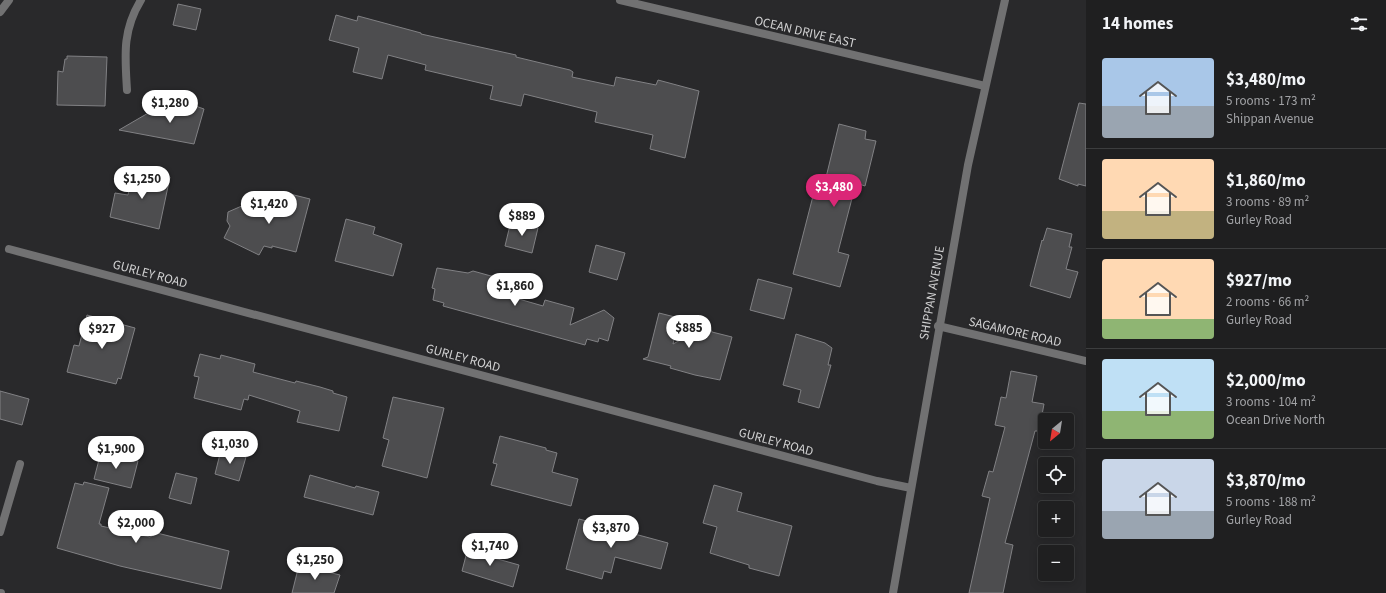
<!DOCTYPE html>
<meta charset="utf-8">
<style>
body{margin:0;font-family:"Source Sans 3",sans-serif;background:#2c2c2d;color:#f1f3f6;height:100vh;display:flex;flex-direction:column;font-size:15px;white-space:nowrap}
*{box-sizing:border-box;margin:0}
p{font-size:13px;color:#a1a2a5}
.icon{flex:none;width:22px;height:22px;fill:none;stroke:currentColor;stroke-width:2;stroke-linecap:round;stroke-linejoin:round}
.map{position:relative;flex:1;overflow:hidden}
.side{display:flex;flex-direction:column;background:#1f1f20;width:300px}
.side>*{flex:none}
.needle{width:26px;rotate:210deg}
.controls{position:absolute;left:1038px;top:413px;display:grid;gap:8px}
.controls a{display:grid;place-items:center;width:36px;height:36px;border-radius:4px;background:#1f1f20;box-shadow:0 2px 10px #0003,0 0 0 1px #3c3d3e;font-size:20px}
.price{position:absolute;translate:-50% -34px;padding:0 9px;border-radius:14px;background:#fff;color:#222;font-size:13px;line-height:26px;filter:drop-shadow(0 1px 2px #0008)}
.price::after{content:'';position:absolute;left:50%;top:24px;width:12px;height:9px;margin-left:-6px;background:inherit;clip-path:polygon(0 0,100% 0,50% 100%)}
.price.active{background:#db2777;color:#fff}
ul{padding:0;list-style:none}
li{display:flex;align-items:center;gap:12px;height:100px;padding:0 16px}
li+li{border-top:1px solid #3c3d3e}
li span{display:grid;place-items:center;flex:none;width:112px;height:80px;border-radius:4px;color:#555}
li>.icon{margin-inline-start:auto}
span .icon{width:48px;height:48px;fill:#fffc;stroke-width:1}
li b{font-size:17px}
h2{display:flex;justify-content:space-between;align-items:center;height:48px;padding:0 16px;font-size:17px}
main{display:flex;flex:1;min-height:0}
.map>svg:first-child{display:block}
</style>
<main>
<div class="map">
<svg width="1086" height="593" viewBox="0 0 1086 593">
<rect width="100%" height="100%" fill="#29292b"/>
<g fill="#4d4d4f" stroke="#818184">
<polygon points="178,4 201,9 196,30 173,25"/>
<polygon points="336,15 357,21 358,16 421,33 421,34 516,55 516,57 570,70 573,72 572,77 614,86 616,77 656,85 658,80 699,91 685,158 650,149 653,135 595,122 597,112 524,94 521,106 490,99 493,86 425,70 426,65 388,55 382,79 353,72 359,48 329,40"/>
<polygon points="67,56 107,57 105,106 57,105 58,71 63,72 65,59 67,59"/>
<polygon points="184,102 204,109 194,144 119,130 162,105 181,111"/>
<polygon points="1079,103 1086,104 1086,186 1078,184 1078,186 1059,179"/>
<polygon points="839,124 866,131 865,139 876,141 865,186 856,183 838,252 849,255 840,287 793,274 813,196 821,198"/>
<polygon points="133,170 170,177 159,229 110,217 115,193 128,195"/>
<polygon points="290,194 310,199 296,252 272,246 272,248 264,246 259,255 224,238 230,226 227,221 228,212 244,205 266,216 272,195 288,200"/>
<polygon points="346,219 375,227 373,234 402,244 393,276 335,261"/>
<polygon points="511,221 538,228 532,253 505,246"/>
<polygon points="1047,228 1072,234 1069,247 1072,247 1066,269 1078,272 1070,298 1030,286 1042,240 1043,241"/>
<polygon points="596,245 625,253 617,280 589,272"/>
<polygon points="437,268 468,273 473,271 509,281 505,295 543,306 545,300 574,308 570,325 604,310 614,318 608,341 599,338 598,342 587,339 585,345 443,306 444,303 433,300 435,289 432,288"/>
<polygon points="758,279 792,288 784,319 750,310"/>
<polygon points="659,313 679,318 673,344 709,325 712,332 732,337 720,380 695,375 670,368 671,366 643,359 648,357"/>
<polygon points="87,315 135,328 121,379 118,378 116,384 67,372 74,345 79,346"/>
<polygon points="796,334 825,343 832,348 828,365 831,365 819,408 798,402 801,390 783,385"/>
<polygon points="200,354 220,359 221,355 255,364 253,372 295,383 296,381 320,387 333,391 333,393 347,397 339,431 297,422 300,411 249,395 248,400 244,399 241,410 194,398 199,377 194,376"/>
<polygon points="1011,371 1037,376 1032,402 1044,404 1039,431 1035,431 1005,543 1013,545 1003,593 969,593 990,498 982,496 989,471 993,472 1005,427 995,425 1001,397 1006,398"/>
<polygon points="0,391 29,399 22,425 0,419"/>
<polygon points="393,397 444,408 427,478 382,466 389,440 383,438"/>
<polygon points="500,436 546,448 546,450 557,453 552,472 578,479 571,506 491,485 497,464 493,463"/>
<polygon points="221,450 246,457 239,481 215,474"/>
<polygon points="101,452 138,461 131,488 94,479"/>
<polygon points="176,473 197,478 191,504 169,498"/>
<polygon points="310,475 355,488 356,486 379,492 373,515 304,497"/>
<polygon points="84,482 109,488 99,524 101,524 101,526 150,537 157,533 229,551 221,589 120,566 57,548 75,483 83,485"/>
<polygon points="714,485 742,493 737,511 792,526 779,576 749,568 749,565 710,553 717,527 703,523"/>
<polygon points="579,519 668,543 661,569 615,557 611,573 604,571 602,579 566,569"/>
<polygon points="468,548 495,555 494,558 519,565 513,587 462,571"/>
<polygon points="299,565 340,575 334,593 292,593"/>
</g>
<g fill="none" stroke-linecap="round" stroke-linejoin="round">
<g stroke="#717172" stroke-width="8">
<polyline points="0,12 9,0"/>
<path d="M127,90c-2,-34 -5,-59 14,-90"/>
</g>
<g stroke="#717172" stroke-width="8">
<polyline points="620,0 985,86"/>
<polyline points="9,249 877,481 911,488"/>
<polyline points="938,326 1086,361"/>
<polyline points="0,532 20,464"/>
<polyline points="0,593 1,593"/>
<polyline points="893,593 968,165 1005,0"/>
</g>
</g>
<g text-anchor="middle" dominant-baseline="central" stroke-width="3.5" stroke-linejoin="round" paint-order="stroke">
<g font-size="13" fill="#d1d1d2" stroke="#29292b">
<text transform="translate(805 32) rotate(13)">OCEAN DRIVE EAST</text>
<text transform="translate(150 274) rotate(15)">GURLEY ROAD</text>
<text transform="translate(932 293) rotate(-80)">SHIPPAN AVENUE</text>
<text transform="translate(1015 332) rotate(13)">SAGAMORE ROAD</text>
<text transform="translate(463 358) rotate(15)">GURLEY ROAD</text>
<text transform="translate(776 442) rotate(15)">GURLEY ROAD</text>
</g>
</g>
</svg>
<div class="controls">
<a><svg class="needle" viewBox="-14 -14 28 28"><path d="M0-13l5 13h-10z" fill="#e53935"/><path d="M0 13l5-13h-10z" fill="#a1a2a5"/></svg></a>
<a><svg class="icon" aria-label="locate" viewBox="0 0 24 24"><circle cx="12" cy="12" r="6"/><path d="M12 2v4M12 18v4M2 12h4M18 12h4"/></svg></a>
<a>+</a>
<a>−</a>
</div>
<b class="price" style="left:170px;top:124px">$1,280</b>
<b class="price" style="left:142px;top:200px">$1,250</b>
<b class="price active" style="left:834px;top:208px">$3,480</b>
<b class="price" style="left:269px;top:225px">$1,420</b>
<b class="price" style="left:522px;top:237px">$889</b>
<b class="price" style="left:515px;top:307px">$1,860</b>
<b class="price" style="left:689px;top:349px">$885</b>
<b class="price" style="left:102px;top:350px">$927</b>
<b class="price" style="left:230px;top:465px">$1,030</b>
<b class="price" style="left:116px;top:470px">$1,900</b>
<b class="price" style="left:136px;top:544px">$2,000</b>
<b class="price" style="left:611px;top:549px">$3,870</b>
<b class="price" style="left:490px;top:567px">$1,740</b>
<b class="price" style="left:315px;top:581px">$1,250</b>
</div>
<section class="side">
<h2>14 homes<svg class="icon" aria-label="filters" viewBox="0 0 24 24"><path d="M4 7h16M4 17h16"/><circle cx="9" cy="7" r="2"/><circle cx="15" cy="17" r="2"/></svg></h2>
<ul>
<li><span style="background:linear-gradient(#a9c7e8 60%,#9aa5b1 0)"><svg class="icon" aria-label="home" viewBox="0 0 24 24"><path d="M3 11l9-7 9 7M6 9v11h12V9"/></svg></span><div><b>$3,480/mo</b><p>5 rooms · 173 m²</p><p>Shippan Avenue</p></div></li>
<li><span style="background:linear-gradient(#ffd9b3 65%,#c2b280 0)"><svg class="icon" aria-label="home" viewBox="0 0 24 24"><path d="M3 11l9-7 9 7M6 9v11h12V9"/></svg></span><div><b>$1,860/mo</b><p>3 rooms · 89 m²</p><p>Gurley Road</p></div></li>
<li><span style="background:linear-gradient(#ffd9b3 75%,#8fb573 0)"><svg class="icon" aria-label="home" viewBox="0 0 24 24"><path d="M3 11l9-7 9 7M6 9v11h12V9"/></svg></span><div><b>$927/mo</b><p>2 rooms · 66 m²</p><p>Gurley Road</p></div></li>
<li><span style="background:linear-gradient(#bfe0f5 65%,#8fb573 0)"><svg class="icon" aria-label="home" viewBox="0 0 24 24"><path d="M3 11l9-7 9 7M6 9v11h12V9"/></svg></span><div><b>$2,000/mo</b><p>3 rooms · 104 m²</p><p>Ocean Drive North</p></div></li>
<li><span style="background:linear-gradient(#c9d6e8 65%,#9aa5b1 0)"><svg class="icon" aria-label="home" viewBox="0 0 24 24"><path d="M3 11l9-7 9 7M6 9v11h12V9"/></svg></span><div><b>$3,870/mo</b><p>5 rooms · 188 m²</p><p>Gurley Road</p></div></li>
</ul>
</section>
</main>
